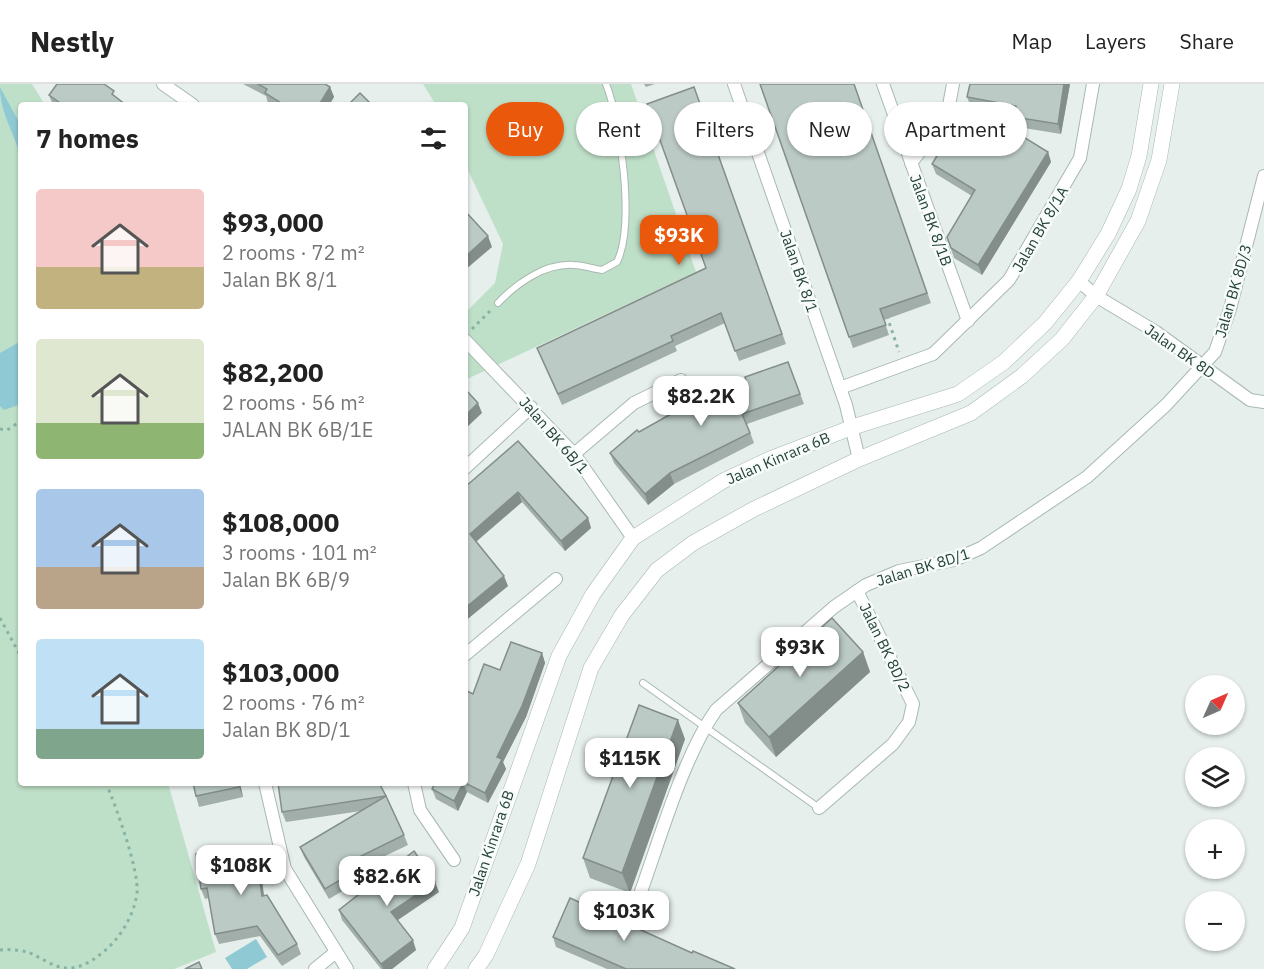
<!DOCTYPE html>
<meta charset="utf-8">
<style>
body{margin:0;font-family:"IBM Plex Sans",sans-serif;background:#f2f2f2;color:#222;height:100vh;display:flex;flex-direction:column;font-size:22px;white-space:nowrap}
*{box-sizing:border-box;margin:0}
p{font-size:20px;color:#767676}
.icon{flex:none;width:33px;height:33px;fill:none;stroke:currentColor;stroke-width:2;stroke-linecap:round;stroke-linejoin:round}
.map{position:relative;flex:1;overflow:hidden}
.drawer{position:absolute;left:18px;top:18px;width:450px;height:684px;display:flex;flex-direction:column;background:#fff;border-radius:6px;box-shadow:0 2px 4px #0004}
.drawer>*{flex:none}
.top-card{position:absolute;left:486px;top:18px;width:570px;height:54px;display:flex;gap:12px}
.needle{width:39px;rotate:45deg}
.controls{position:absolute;left:1185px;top:591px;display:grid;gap:12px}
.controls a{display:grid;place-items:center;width:60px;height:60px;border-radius:50%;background:#fff;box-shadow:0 2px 4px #0004;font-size:30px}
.price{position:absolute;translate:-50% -51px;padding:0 14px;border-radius:12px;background:#fff;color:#222;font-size:20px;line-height:39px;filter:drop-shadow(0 2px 3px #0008)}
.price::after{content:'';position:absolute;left:50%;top:36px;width:18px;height:14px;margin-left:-9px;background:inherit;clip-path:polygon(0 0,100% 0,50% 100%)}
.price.current{background:#ea580c;color:#fff}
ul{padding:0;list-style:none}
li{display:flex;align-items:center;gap:18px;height:150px;padding:0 18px}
li span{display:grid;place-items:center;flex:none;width:168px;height:120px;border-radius:6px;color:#555}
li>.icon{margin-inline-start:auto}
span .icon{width:72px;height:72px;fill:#fffc;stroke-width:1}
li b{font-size:26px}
h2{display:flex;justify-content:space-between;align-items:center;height:72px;padding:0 18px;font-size:26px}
.tag{padding:0 21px;border-radius:27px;background:#fff;box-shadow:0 2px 4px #0004;font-size:21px;line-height:54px}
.tag.current{background:#ea580c;color:#fff}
header{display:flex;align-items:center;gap:36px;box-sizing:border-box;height:84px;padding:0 30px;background:#fff;border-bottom:2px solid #e0e0e0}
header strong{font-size:28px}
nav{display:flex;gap:33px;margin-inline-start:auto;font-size:21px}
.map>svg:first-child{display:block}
</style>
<header>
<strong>Nestly</strong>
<nav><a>Map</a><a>Layers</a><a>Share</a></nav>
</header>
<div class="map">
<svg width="1264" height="885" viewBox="0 0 1264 885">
<rect width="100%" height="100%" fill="#e6efeb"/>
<g fill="#bfe0c8">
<polygon points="0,0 32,0 45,21 21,21 21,699 168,699 216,868 174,885 0,885"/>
<polygon points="423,0 631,0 696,188 465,296 465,229 495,199 503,160 465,80 465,21 436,21"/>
</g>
<g fill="#8ec9d4">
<path d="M0,3l21,39v32c-7,-26 -21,-45 -21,-71z"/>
<polygon points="21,257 21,320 4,326 0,322 0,269"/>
<polygon points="256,855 267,873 247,885 232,885 225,874"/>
</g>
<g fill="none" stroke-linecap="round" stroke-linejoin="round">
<defs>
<g id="service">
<path d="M498,219c19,-20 47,-40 76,-38 9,0 19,4 28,5l15,-8c18,-37 4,-140 -11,-178"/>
<polyline points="643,599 819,724"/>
</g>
<g id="minor">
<polyline points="163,0 193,21"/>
<polyline points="734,0 846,321 859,375"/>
<polyline points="883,0 968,237"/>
<polyline points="911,79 947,32 953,0"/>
<polyline points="1079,197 1096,212 1156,248 1250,316 1264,318"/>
<polyline points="465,256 574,370 633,454"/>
<polyline points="840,304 933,270 1009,196 1080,74 1093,0"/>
<polyline points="574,370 634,319 681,296"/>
<polyline points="465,384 531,323"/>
<polyline points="465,571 556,495"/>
<polyline points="265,699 285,785 347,885"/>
<polyline points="414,699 420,726 454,776"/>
<polyline points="819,724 893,660 909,638 913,620 857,507"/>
<path d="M639,813c21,-57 43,-138 77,-187l118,-103 32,-22 33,-14 55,-11 27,-12 106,-71 79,-72 49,-53 15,-43 34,-133"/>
<polyline points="315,885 336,868"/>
</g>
<g id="tertiary">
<polyline points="435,885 462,844 559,572 593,510 633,454 723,397 770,375 853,343 958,310 1004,278 1045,239 1079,197 1108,150 1129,105 1139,72 1151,0"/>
<polyline points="476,885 486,871 528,780 591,584 622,531 657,486 693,459 754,425 859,375 971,329 1022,292 1062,255 1096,212 1138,137 1159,76 1172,0"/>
</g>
</defs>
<use href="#service" stroke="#a8b8b2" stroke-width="8"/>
<use href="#minor" stroke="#a8b8b2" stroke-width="14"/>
<use href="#tertiary" stroke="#a8b8b2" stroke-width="16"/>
<g stroke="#86b3a5" stroke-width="3" stroke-dasharray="3 4.5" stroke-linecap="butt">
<polyline points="1008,54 1015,29"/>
<polyline points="887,232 899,268"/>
<polyline points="472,245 491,226"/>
<polyline points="0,345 7,346 21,337"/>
<polyline points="0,534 21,573"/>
<path d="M0,866c9,-1 19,0 27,2 15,5 27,17 43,16 16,-1 29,-12 40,-22 14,-15 24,-32 27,-53 2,-24 -21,-86 -31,-110"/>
</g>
<use href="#service" stroke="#fff" stroke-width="6"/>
<use href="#minor" stroke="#fff" stroke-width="12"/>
<use href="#tertiary" stroke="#fff" stroke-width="15"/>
</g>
<g fill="#a1aea9">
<polygon points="243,0 325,0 330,3 334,13 329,21 272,21 268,19 266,12"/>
<polygon points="644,0 655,0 646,3"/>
<polygon points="760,0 854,0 931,219 884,236 889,251 853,264"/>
<polygon points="970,0 1070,0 1061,50 1018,43 1015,32 971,23 967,13"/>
<polygon points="694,3 786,260 739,277 725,239 675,262 677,267 562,321 537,264 706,184"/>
<polygon points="49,11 116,13 126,21 53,21"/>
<polygon points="1011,52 1048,68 1051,78 982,191 954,174 947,153 972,112 936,90 932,80"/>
<polygon points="788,278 804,320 747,340 754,359 674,400 648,421 614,379 610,369 639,348"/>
<polygon points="518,357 588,434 591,444 565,467 522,418 476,458 508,502 465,537 465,403"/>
<polygon points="863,568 870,588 776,673 745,639 738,619"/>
<polygon points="542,569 545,579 526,633 503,678 506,685 488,719 467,708 458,727 436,715 432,705 435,699 465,699 473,610 500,586"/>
<polygon points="685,655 630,809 590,794 583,774"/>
<polygon points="240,699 243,713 199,723 196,712"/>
<polygon points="379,699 404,751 408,761 362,783 366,793 329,815 304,773 300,763 361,727 286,738 282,728"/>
<polygon points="259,773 264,811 297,860 301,870 282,882 260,852 219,860 215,850 209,814 205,815 201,805"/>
<polygon points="439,808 397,836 416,866 392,885 381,885 342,836 339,826"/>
<polygon points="553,853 692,869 735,885 607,885 556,863"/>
</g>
<g fill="#838d89">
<polygon points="1064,0 1070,0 1061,50 1058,40"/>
<polygon points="330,3 334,13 329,21 319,21"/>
<polygon points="1048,68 1051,78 982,191 978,181"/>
<polygon points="488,152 492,163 465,186 465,173"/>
<polygon points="478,319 482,329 465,345 465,332"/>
<polygon points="670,389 674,400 648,421 645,410"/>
<polygon points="518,408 522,418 473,460 470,450"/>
<polygon points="588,434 591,444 565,467 561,457"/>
<polygon points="504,492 508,502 465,537 465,524"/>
<polygon points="863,568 870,588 776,673 769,653"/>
<polygon points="542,569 545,579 526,633 503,678 506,685 488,719 485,709 497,673"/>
<polygon points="678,636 685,655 630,809 622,789"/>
<polygon points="238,699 240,699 243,713 239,703"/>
<polygon points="463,699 467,708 458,727 454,717"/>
<polygon points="255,763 259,773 265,822 262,812"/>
<polygon points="435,798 439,808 395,838 391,828"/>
<polygon points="413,856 416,866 392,885 383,885 381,880"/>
</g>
<g fill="#bbcac4" stroke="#838d89" stroke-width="1.5">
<polygon points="57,0 104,0 114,7 112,10 126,21 63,21 49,11"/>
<polygon points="258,0 325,0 330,3 319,21 284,21 265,9 267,5"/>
<polygon points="760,0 854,0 927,209 880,225 886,241 849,253"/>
<polygon points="970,0 1064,0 1058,40 1015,33 1016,22 967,13"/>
<polygon points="694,3 782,250 735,267 721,229 671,252 673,257 558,310 537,264 706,184 647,20"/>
<polygon points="360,9 372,21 348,21"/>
<polygon points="966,24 1011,52 1012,46 1048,68 978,181 951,164 947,153 975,106 932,80"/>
<polygon points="465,127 488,152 465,173"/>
<polygon points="788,278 800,310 742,330 750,349 670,389 645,410 610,369 637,346 639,348 687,321 746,297 745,293"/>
<polygon points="465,305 478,319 465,332"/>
<polygon points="518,357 588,434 561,457 518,408 470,450 504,492 465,524 465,403"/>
<polygon points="832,534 863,568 769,653 738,619"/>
<polygon points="511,558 542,569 522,622 497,673 502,675 485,709 465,699 465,606 473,610 484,580 500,586"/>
<polygon points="639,621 678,636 622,789 583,774"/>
<polygon points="193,699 238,699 239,703 196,712"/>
<polygon points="278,699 379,699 386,712 282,728"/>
<polygon points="435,699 463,699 454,717 432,705"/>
<polygon points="386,712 404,751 357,774 362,783 325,805 300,763"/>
<polygon points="255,763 262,812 267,811 297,860 278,871 257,842 215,850 207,804 201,805 196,770"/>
<polygon points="414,767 435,798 391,828 413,856 381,880 339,826"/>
<polygon points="570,814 692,869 693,867 735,885 626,885 553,853"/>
<polygon points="199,878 202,885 185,885"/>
</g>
<g text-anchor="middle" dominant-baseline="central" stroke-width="5" stroke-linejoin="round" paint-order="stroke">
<g font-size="15" fill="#24423a" stroke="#f7fbf9">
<text transform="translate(931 136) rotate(70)">Jalan BK 8/1B</text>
<text transform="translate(1040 145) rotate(-60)">Jalan BK 8/1A</text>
<text transform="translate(799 187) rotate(71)">Jalan BK 8/1</text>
<text transform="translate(1233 207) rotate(-74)">Jalan BK 8D/3</text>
<text transform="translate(1180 267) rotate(35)">Jalan BK 8D</text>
<text transform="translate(554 351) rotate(49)">Jalan BK 6B/1</text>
<text transform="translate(778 374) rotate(-23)">Jalan Kinrara 6B</text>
<text transform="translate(923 483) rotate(-17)">Jalan BK 8D/1</text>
<text transform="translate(885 563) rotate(64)">Jalan BK 8D/2</text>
<text transform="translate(491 759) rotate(-71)">Jalan Kinrara 6B</text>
</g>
</g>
</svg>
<div class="controls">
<a><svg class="needle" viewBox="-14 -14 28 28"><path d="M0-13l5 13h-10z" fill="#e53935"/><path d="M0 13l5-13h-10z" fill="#767676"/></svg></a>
<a><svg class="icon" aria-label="layers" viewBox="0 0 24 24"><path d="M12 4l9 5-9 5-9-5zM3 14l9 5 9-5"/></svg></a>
<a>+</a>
<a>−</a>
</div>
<b class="price current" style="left:679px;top:182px">$93K</b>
<b class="price" style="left:701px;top:343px">$82.2K</b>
<b class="price" style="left:800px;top:594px">$93K</b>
<b class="price" style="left:630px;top:705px">$115K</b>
<b class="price" style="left:241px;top:812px">$108K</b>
<b class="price" style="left:387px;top:823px">$82.6K</b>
<b class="price" style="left:624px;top:858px">$103K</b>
<div class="top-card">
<a class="tag current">Buy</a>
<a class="tag">Rent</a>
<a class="tag">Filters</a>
<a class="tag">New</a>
<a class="tag">Apartment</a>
</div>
<section class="drawer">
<h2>7 homes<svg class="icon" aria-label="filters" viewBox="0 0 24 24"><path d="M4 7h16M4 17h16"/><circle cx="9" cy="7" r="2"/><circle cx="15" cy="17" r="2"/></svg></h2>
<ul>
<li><span style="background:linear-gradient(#f6c9c9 65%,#c2b280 0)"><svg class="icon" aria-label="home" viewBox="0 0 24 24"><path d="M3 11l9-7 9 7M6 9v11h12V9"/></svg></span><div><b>$93,000</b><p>2 rooms · 72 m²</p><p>Jalan BK 8/1</p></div></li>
<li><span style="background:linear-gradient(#dfe7d0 70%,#8fb573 0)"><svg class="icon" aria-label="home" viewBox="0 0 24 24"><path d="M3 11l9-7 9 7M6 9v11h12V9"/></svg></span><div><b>$82,200</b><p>2 rooms · 56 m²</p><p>JALAN BK 6B/1E</p></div></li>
<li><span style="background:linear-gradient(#a9c7e8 65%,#b9a48a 0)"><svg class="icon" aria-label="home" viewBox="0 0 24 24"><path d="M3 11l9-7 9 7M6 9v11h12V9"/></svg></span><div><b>$108,000</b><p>3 rooms · 101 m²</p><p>Jalan BK 6B/9</p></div></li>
<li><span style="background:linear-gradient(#bfe0f5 75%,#7fa58c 0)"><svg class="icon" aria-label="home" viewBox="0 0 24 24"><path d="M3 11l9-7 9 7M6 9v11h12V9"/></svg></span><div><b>$103,000</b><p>2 rooms · 76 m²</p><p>Jalan BK 8D/1</p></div></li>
</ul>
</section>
</div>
